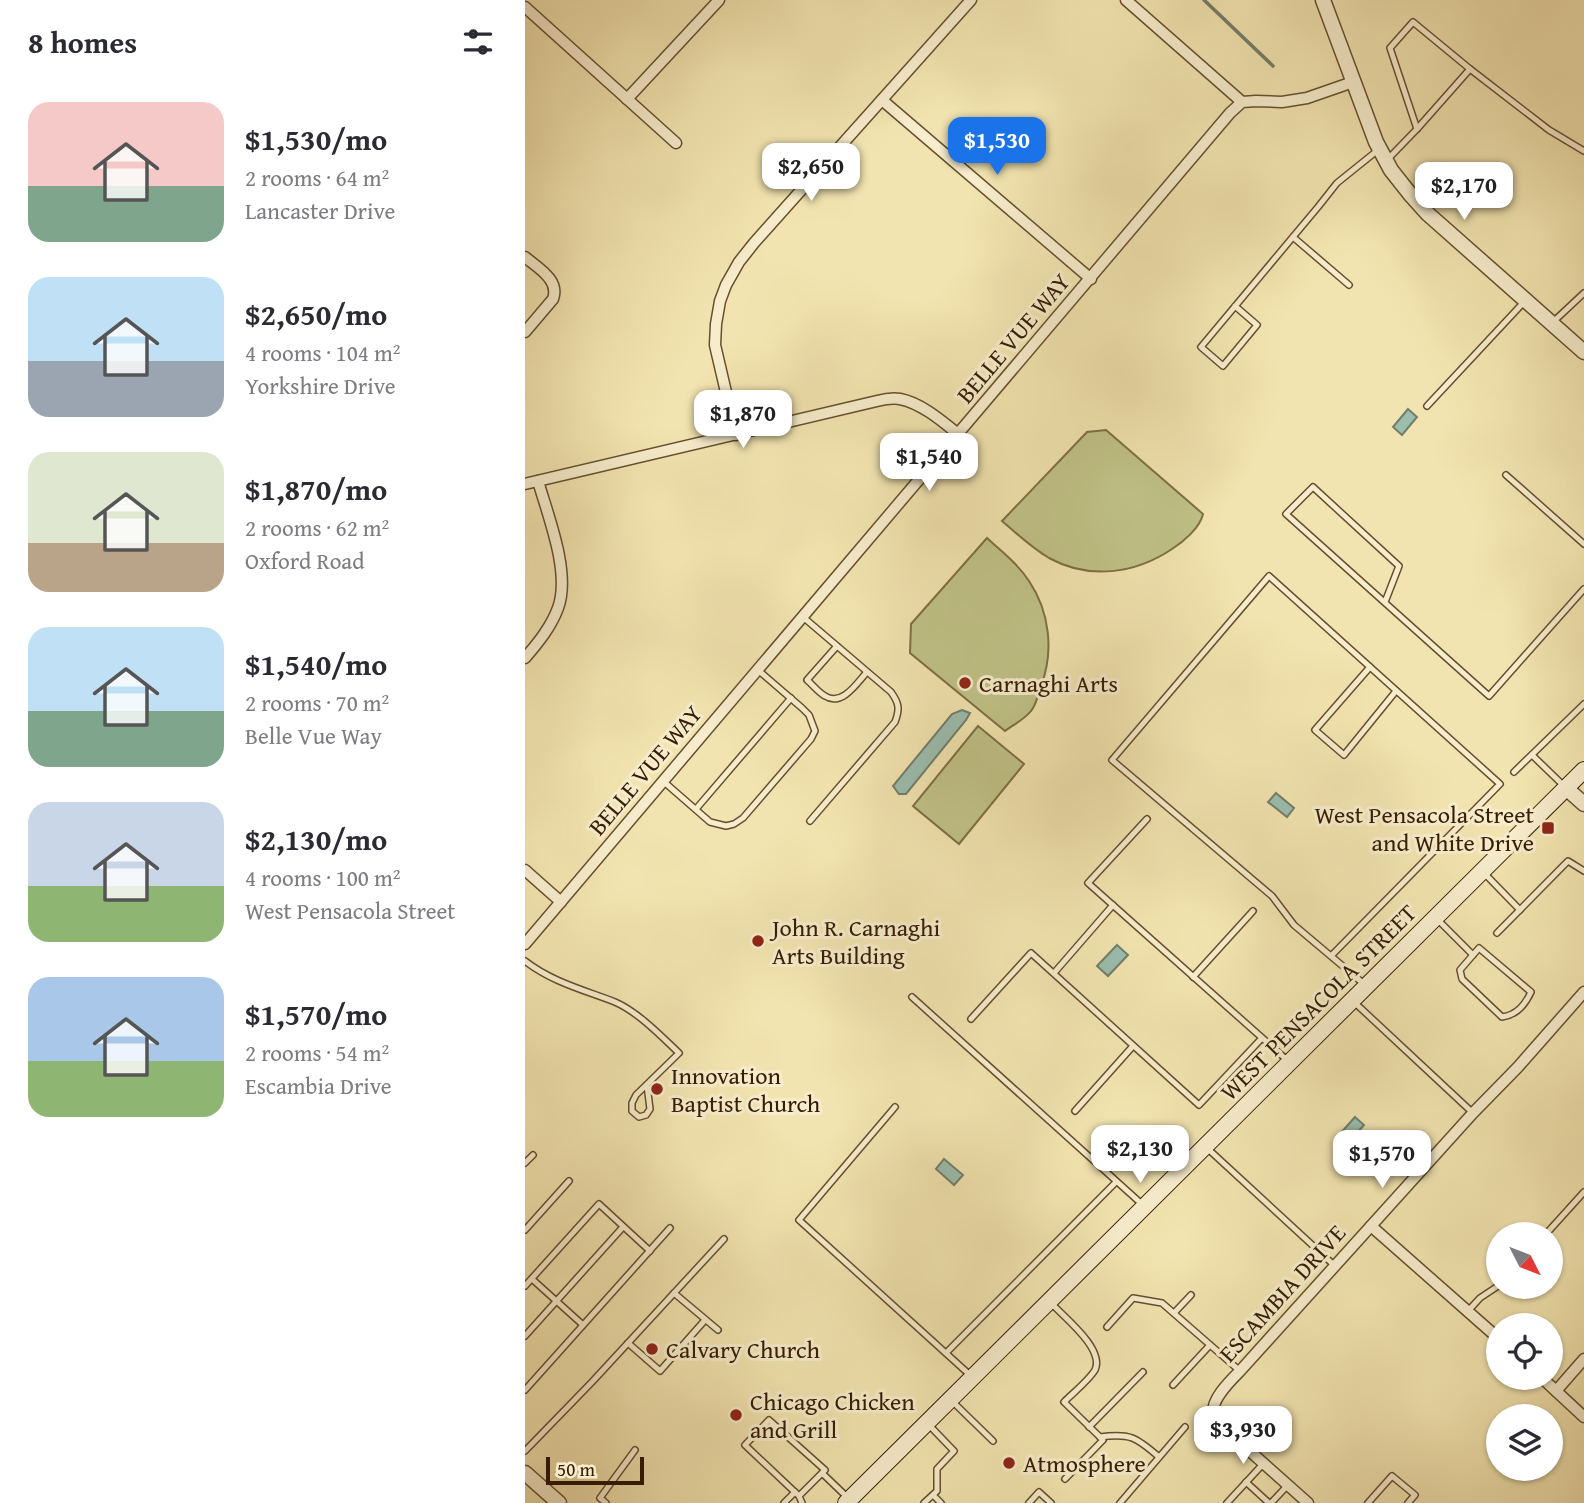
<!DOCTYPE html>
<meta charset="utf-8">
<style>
body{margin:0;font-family:"Gentium Book Plus",serif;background:#f2f2f3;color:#2b2b33;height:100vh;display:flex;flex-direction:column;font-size:26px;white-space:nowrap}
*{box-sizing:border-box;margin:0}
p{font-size:23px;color:#7c7c81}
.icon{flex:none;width:38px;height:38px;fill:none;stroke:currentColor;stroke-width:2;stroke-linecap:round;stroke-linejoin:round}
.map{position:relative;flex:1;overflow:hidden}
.panel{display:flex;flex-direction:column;background:#fff;width:525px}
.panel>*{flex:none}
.needle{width:46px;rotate:132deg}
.controls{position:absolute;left:961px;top:1222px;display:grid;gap:14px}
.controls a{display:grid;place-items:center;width:77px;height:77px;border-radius:50%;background:#fff;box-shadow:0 2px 5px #0004;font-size:35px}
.scale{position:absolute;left:21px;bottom:18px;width:98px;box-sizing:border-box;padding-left:7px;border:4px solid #371d03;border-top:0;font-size:19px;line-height:24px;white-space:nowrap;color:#371d03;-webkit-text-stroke:5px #f7edcc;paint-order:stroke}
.price{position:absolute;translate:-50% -60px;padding:0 16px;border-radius:14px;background:#fff;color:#222;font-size:23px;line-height:46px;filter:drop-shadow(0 2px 4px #0008)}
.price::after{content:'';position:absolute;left:50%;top:42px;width:21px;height:16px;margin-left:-10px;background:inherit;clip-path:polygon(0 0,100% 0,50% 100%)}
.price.current{background:#1a73e8;color:#fff}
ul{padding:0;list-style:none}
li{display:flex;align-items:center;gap:21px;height:175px;padding:0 28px}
li span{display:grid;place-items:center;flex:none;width:196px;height:140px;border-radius:21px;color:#555}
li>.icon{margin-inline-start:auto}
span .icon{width:84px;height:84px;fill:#fffc;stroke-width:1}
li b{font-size:30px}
h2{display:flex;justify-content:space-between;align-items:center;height:84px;padding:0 28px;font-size:30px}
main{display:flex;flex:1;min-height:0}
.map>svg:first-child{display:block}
</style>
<main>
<section class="panel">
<h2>8 homes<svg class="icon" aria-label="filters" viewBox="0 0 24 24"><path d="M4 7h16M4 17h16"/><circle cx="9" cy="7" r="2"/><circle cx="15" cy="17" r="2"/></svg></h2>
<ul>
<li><span style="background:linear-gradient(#f6c9c9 60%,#7fa58c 0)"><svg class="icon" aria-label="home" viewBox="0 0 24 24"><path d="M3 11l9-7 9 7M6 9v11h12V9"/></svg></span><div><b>$1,530/mo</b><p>2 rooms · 64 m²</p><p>Lancaster Drive</p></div></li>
<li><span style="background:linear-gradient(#bfe0f5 60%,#9aa5b1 0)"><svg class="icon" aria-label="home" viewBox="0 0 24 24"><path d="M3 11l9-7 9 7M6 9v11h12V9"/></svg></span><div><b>$2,650/mo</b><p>4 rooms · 104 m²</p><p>Yorkshire Drive</p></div></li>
<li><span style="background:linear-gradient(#dfe7d0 65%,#b9a48a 0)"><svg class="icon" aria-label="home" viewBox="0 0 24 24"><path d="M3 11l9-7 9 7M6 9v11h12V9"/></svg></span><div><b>$1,870/mo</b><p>2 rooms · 62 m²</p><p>Oxford Road</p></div></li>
<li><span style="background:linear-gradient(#bfe0f5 60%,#7fa58c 0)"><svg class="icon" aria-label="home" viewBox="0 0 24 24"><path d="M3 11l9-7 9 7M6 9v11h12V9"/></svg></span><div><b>$1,540/mo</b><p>2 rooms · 70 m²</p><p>Belle Vue Way</p></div></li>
<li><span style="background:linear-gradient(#c9d6e8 60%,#8fb573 0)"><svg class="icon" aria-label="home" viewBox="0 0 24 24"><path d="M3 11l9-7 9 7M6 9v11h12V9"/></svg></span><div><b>$2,130/mo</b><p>4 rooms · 100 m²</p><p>West Pensacola Street</p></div></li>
<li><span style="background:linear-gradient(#a9c7e8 60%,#8fb573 0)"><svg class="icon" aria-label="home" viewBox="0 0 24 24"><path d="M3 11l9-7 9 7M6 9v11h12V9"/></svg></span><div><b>$1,570/mo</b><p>2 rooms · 54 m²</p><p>Escambia Drive</p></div></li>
</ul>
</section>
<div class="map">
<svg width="1059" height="1503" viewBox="0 0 1059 1503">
<rect width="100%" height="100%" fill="#f2e4b0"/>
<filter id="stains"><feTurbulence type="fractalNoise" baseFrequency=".00286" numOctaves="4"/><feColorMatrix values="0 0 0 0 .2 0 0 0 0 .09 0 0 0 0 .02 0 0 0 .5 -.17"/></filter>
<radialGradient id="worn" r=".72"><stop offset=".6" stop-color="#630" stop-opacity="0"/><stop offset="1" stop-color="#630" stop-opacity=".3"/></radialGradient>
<g fill="#c0c287" stroke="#7c7045" stroke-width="2">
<path d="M581,430l97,84c-3,14 -20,28 -31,35 -37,25 -83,31 -123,9 -17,-10 -32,-24 -47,-37l85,-89z"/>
<path d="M462,538c15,14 31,26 42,43 21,31 25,71 12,105 -2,7 -5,19 -10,25 -6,8 -18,14 -26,20l-95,-78 1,-29z"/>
<polygon points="453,726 499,764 434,844 388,806"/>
</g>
<g fill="#9bbeaf" stroke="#737e6a" stroke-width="2">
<polygon points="883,409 892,417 877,435 868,427"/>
<polygon points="437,710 445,713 441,720 381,794 374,794 368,786 427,714"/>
<polygon points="751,793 769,808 762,817 743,802"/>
<polygon points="592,945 603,955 583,976 572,966"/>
<polygon points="830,1117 839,1125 823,1143 814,1135"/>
<polygon points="419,1159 438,1175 429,1185 411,1169"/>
</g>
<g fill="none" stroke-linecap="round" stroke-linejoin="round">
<polyline stroke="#737e6a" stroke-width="3.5" points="679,0 748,66"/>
<defs>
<g id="service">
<polyline points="892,129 865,48 888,22 945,69 1024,130 1059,151"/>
<polyline points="862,160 892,129 945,69"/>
<polyline points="768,237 824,285"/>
<polyline points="710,306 732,325 698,366 676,347 793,207 812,183 853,150"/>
<polyline points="1028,322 1059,293"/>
<polyline points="902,406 1000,301"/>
<polyline points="981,475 1059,544"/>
<polyline points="860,602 874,566 788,487 761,514 964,696 1059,589"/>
<path d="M278,617l88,75c8,11 9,17 4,30l-85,99"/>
<path d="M312,646l-30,34c6,5 11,12 18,16 17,11 32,-13 42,-24"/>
<polyline points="845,667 790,730 819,755 871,691"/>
<polyline points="1007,755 1039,786"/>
<polyline points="989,772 1059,704"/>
<polyline points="138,781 185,822 201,826 209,824 218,818 286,739 290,731 284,715 277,708 233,670"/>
<polyline points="171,809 266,698"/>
<polyline points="622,819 563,883 762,1060"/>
<polyline points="960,874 995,910"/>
<polyline points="913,920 948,955"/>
<polyline points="972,933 1043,861 1059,871"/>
<path d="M954,948l52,44c-6,13 -14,23 -29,25l-40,-38 -2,-9z"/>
<polyline points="806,956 975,784 744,576 587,760 747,896 769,925 839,984"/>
<path d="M0,961c27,21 59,29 90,41 23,10 46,34 64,51l-43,42 -4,8v8l7,6 7,-2 4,-6 -3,-24"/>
<polyline points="529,973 588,905"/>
<polyline points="668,977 728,911"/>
<polyline points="387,997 619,1206"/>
<polyline points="829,1002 948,1113"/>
<polyline points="446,1019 506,953 674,1105 737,1038"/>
<polyline points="370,1107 274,1220 445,1375"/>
<polyline points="550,1111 608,1046"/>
<polyline points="682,1148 810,1266"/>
<polyline points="0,1163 8,1155"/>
<polyline points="0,1230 44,1181"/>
<polyline points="1021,1234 1059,1192"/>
<polyline points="7,1279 58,1325"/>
<polyline points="0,1286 74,1204 125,1251"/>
<polyline points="149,1293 193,1330"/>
<path d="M526,1303c13,14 54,46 44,67 -6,10 -22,23 -31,32l39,38 -38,39"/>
<polyline points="943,1311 955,1298 973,1286"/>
<polyline points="649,1313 666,1295"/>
<polyline points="582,1327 608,1298 637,1303 715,1371"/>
<polyline points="0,1336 98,1227"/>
<polyline points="103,1343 135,1371 180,1320"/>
<polyline points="421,1353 591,1182"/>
<polyline points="648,1385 685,1345"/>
<polyline points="0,1390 145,1228"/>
<polyline points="428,1402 468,1441"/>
<polyline points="564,1427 618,1372"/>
<path d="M575,1437c30,-4 36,0 59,20"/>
<polyline points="0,1451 67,1382 199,1239"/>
<polyline points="297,1473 322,1497"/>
<polyline points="721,1482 744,1503"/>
<polyline points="408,1495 416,1503"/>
<polyline points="274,1496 300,1470 244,1420 220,1445 274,1496 277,1503"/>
<polyline points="81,1503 75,1498 110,1450"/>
<polyline points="259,1503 270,1492"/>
<polyline points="399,1503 412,1491 412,1469 429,1451 403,1424"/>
<polyline points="504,1503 514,1492 526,1503"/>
<polyline points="595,1503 660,1427"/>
<polyline points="702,1503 738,1464"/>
<polyline points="746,1503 763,1485"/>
<polyline points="843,1503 867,1476 890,1495 883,1503"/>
</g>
<g id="minor">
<polyline points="601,0 717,102"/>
<polyline points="0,7 151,143"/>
<polyline points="102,99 194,0"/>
<polyline points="357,100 566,279"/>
<path d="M0,257c13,11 35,23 28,42l-28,33"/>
<polyline points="211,435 190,345 191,324 195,301 201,285 214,262 229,243 446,0"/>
<path d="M0,484l352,-83c8,-2 16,-3 23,-2 21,4 42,22 58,35"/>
<path d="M0,658c13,-15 26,-31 33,-50 13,-35 -10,-92 -20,-127"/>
<polyline points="0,870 36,902"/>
<polyline points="0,944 705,113 717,102 731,101 757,102 782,98 828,82"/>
<polyline points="846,1226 973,1338"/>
<polyline points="1016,1377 1059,1417"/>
<polyline points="1031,1391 1059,1359"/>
<path d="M783,1503l-83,-74c-4,-4 -9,-9 -11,-14 -5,-14 17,-35 26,-44l233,-258 45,-46 66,-75"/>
</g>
<g id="tertiary">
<polyline points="798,0 851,142 866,170 885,194 903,214 1059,352"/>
<polyline points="1041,788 1059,804"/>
<polyline points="0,1473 34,1503"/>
</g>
<polyline id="secondary" points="321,1503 1059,770"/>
</defs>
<use href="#service" stroke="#664f2e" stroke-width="8"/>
<use href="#minor" stroke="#664f2e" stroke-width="13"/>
<use href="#tertiary" stroke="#664f2e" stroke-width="17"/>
<use href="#secondary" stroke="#371d03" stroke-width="18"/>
<use href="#service" stroke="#f7edcc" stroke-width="5"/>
<use href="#minor" stroke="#f7edcc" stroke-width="10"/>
<use href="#tertiary" stroke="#f7edcc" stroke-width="14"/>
<use href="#secondary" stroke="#f7edcc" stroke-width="16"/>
</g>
<g fill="#8f2418" stroke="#f7edcc" stroke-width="2.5">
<circle cx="440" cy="683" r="7"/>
<rect x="1016" y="821" width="14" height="14" rx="3.5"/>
<circle cx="233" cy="941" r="7"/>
<circle cx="132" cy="1089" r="7"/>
<circle cx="127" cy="1349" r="7"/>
<circle cx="211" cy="1415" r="7"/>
<circle cx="484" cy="1463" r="7"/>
</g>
<g text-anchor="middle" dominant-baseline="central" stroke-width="6" stroke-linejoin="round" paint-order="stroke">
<g font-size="24" fill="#371d03" stroke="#f7edcc">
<text transform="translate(488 338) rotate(-50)">BELLE VUE WAY</text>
<text transform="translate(120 770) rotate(-50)">BELLE VUE WAY</text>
<text transform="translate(793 1002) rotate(-45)">WEST PENSACOLA STREET</text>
<text transform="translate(757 1293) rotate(-48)">ESCAMBIA DRIVE</text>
</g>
<g font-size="24" fill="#371d03" stroke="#f7edcc" text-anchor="start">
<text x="454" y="683">Carnaghi Arts</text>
<text x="1009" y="814" text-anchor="end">West Pensacola Street<tspan x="1009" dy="28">and White Drive</tspan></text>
<text x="247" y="927">John R. Carnaghi<tspan x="247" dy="28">Arts Building</tspan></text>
<text x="146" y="1075">Innovation<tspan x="146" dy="28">Baptist Church</tspan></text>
<text x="141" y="1349">Calvary Church</text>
<text x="225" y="1401">Chicago Chicken<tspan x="225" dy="28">and Grill</tspan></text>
<text x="498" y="1463">Atmosphere</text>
</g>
</g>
<rect width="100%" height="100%" filter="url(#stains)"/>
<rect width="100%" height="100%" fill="url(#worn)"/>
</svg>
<div class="controls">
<a><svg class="needle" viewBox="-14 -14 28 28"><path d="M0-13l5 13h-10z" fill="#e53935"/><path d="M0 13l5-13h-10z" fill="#7c7c81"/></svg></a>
<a><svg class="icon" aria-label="locate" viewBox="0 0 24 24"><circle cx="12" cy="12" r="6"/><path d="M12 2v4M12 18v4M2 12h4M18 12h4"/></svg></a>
<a><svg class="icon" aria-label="layers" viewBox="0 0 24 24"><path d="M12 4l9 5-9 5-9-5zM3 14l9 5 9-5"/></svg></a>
</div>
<div class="scale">50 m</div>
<b class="price current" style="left:472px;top:177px">$1,530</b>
<b class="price" style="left:286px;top:203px">$2,650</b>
<b class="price" style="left:939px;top:222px">$2,170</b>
<b class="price" style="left:218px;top:450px">$1,870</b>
<b class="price" style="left:404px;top:493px">$1,540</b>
<b class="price" style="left:615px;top:1185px">$2,130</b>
<b class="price" style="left:857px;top:1190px">$1,570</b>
<b class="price" style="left:718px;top:1466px">$3,930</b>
</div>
</main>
